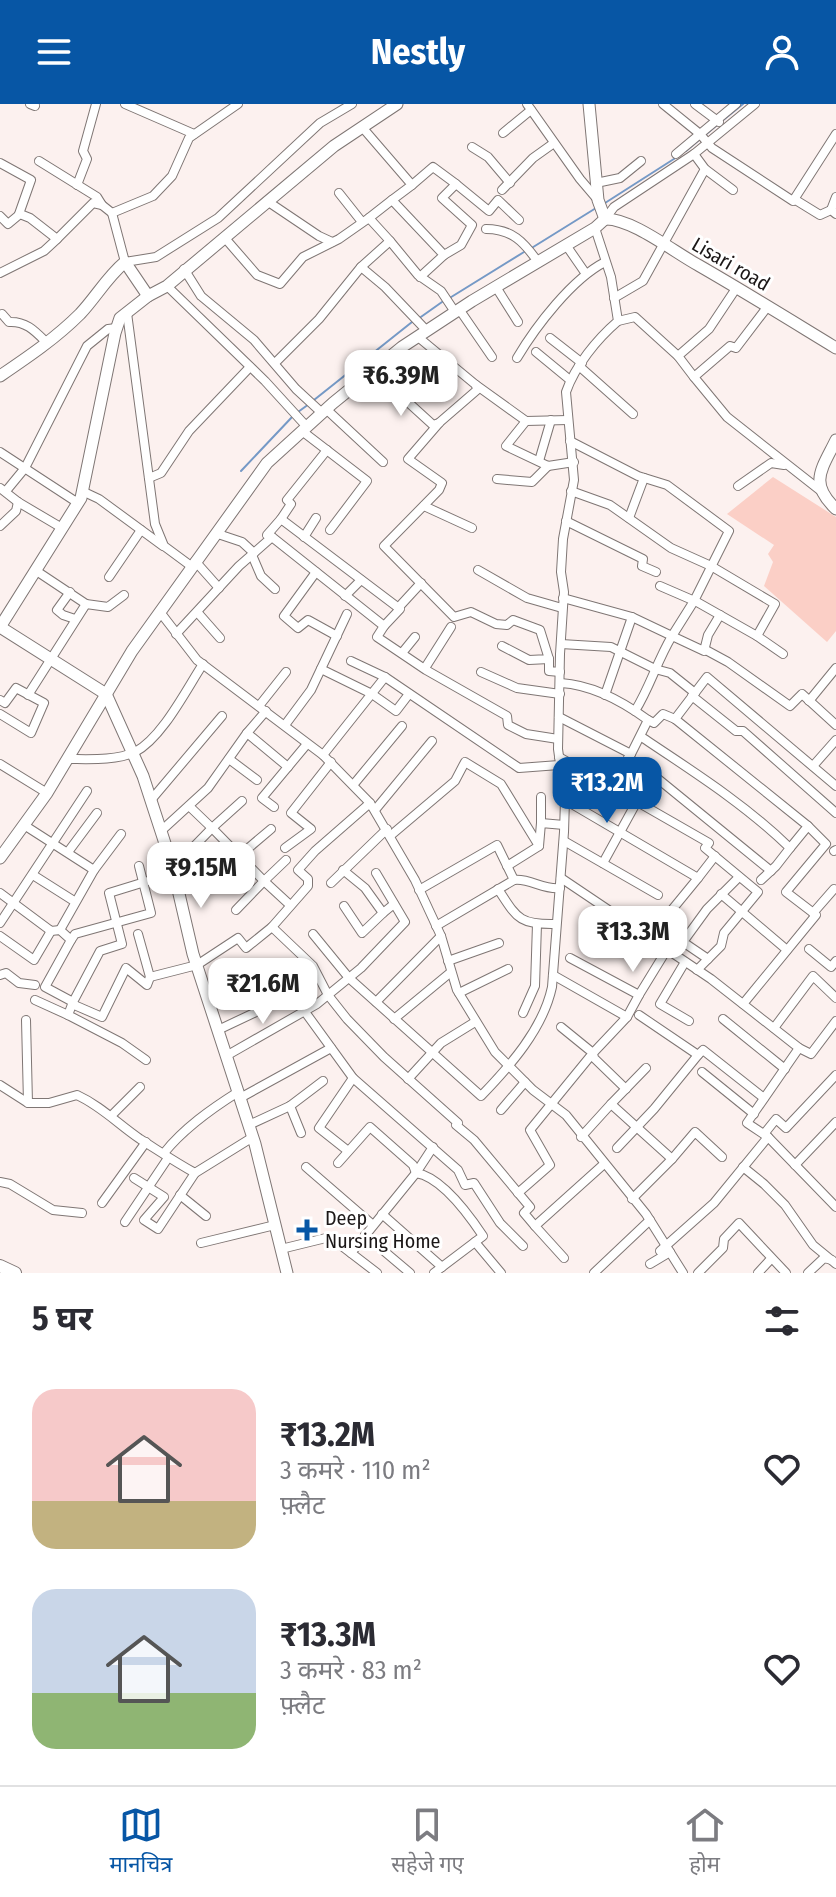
<!DOCTYPE html>
<html lang="hi">
<meta charset="utf-8">
<style>
body{margin:0;font-family:"Fira Sans Condensed","Noto Sans Devanagari",sans-serif;background:#f2f2f3;color:#2b2b33;height:100vh;display:flex;flex-direction:column;font-size:30px;white-space:nowrap}
*{box-sizing:border-box;margin:0}
p{font-size:26px;color:#7c7c81}
.icon{flex:none;width:44px;height:44px;fill:none;stroke:currentColor;stroke-width:2;stroke-linecap:round;stroke-linejoin:round}
.map{position:relative;height:1169px;overflow:hidden}
.drawer{display:flex;flex-direction:column;background:#fff;flex:1}
.drawer>*{flex:none}
.price{position:absolute;translate:-50% -68px;padding:0 18px;border-radius:16px;background:#fff;color:#222;font-size:26px;line-height:52px;filter:drop-shadow(0 2px 4px #0008)}
.price::after{content:'';position:absolute;left:50%;top:48px;width:24px;height:18px;margin-left:-12px;background:inherit;clip-path:polygon(0 0,100% 0,50% 100%)}
.price.current{background:#0756a5;color:#fff}
ul{padding:0;list-style:none}
li{display:flex;align-items:center;gap:24px;height:200px;padding:0 32px}
li span{display:grid;place-items:center;flex:none;width:224px;height:160px;border-radius:24px;color:#555}
li>.icon{margin-inline-start:auto}
span .icon{width:96px;height:96px;fill:#fffc;stroke-width:1}
li b{font-size:34px}
h2{display:flex;justify-content:space-between;align-items:center;height:96px;padding:0 32px;font-size:34px}
header{display:flex;justify-content:space-between;align-items:center;height:104px;padding:0 32px;background:#0756a5;color:#fff;font-size:36px;font-weight:700}
.menu{display:flex;justify-content:space-around;align-items:center;height:112px;border-top:2px solid #e1e1e2;background:#fff;font-size:22px;color:#7c7c81}
.menu a{display:grid;justify-items:center;gap:4px}
.menu .current{color:#0756a5}
.map>svg:first-child{display:block}
</style>
<header><svg class="icon" aria-label="menu" viewBox="0 0 24 24"><path d="M4 6h16M4 12h16M4 18h16"/></svg>Nestly<svg class="icon" aria-label="person" viewBox="0 0 24 24"><circle cx="12" cy="8" r="4"/><path d="M4 21q1-7 8-7t8 7"/></svg></header>
<div class="map">
<svg width="836" height="1169" viewBox="0 0 836 1169">
<rect width="100%" height="100%" fill="#fcf1ef"/>
<polygon fill="#fbcfc6" points="773,373 836,413 836,527 827,538 764,482 773,458 768,450 774,441 727,410"/>
<g fill="none" stroke-linecap="round" stroke-linejoin="round">
<g stroke="#7599c6" stroke-width="2">
<polyline points="722,17 743,0"/>
<polyline points="704,32 717,21"/>
<polyline points="686,47 699,36"/>
<polyline points="605,99 677,53"/>
<polyline points="530,145 596,104"/>
<polyline points="448,195 524,148"/>
<polyline points="418,215 442,198"/>
<polyline points="314,296 412,218"/>
<polyline points="298,308 309,300"/>
<polyline points="241,367 293,312"/>
</g>
<defs>
<g id="street">
<polyline points="30,0 35,2"/>
<polyline points="125,0 194,30"/>
<polyline points="238,0 189,34 172,72 153,92 112,109 125,158 156,153 218,114 320,19 352,0"/>
<polyline points="527,0 580,75 597,95"/>
<polyline points="663,0 700,30 712,44 793,97 836,30"/>
<polyline points="695,0 719,18"/>
<polyline points="362,23 412,81 392,96"/>
<polyline points="503,29 531,6"/>
<polyline points="472,43 488,53 510,79"/>
<polyline points="676,50 736,0"/>
<polyline points="694,50 705,65 733,86"/>
<polyline points="39,57 97,93 102,101"/>
<polyline points="0,59 31,76 19,110"/>
<polyline points="596,79 620,74 641,57"/>
<polyline points="456,80 489,107 498,96 519,116"/>
<polyline points="77,81 87,55 83,47 96,0"/>
<polyline points="412,81 433,63 456,80 442,94 472,121 461,141 444,151"/>
<polyline points="502,86 533,54 554,39"/>
<polyline points="339,89 362,118"/>
<polyline points="794,95 820,111 831,106 836,110"/>
<polyline points="267,97 319,132 332,138"/>
<polyline points="831,106 836,93"/>
<polyline points="0,112 8,120 20,110 30,114 57,135 93,99 102,101 112,109"/>
<polyline points="369,114 392,96 444,151 420,173"/>
<polyline points="605,115 614,103 694,50 755,0"/>
<path d="M486,125c26,0 38,13 52,33"/>
<polyline points="224,133 257,171 280,180 303,153 339,135 369,114 390,137 361,163"/>
<polyline points="390,137 418,171 441,187 455,208"/>
<polyline points="566,141 586,170"/>
<polyline points="184,165 201,192 254,236 296,285 322,309"/>
<polyline points="0,169 44,147 57,135"/>
<polyline points="167,182 265,277 307,323"/>
<polyline points="496,183 518,218"/>
<polyline points="737,183 709,225 678,252 694,273 730,242 736,244 768,202"/>
<polyline points="614,194 643,177 705,65"/>
<polyline points="459,205 492,253"/>
<polyline points="127,209 155,420 164,442 191,462"/>
<path d="M2,210l7,8c17,-1 26,9 37,20"/>
<polyline points="618,217 635,213 678,252"/>
<polyline points="418,233 476,281 477,286 440,318 408,355 442,379 439,386 384,442 454,513 471,508 496,520 507,521 513,516 540,526 549,555 529,556 502,542"/>
<polyline points="550,234 582,259"/>
<polyline points="536,248 570,276"/>
<path d="M517,254c19,-32 55,-79 88,-96"/>
<polyline points="275,259 319,215 361,163 385,183 427,227"/>
<polyline points="579,262 633,310"/>
<polyline points="378,263 410,300 433,321 439,319"/>
<polyline points="694,273 727,313 821,387"/>
<polyline points="476,281 526,317 568,316"/>
<polyline points="326,305 383,358"/>
<polyline points="526,317 506,342 548,362 574,358"/>
<polyline points="302,327 367,377 330,426"/>
<polyline points="0,348 78,399"/>
<polyline points="539,357 551,316"/>
<polyline points="149,374 161,369 189,327 250,263"/>
<polyline points="497,375 532,378 548,362"/>
<polyline points="738,382 771,359 784,361"/>
<polyline points="0,384 18,398 62,424"/>
<polyline points="6,387 25,364 87,242 108,225 116,224"/>
<polyline points="82,387 99,395 163,442"/>
<polyline points="571,387 610,401 671,444 711,462 775,500 757,532 697,498 660,482"/>
<polyline points="424,402 472,424"/>
<polyline points="629,414 644,374"/>
<polyline points="281,415 291,400 287,396 327,346"/>
<polyline points="566,417 643,455 642,462 656,468"/>
<polyline points="0,422 16,407 18,398"/>
<polyline points="218,430 242,438 254,449"/>
<polyline points="272,433 267,431 281,415 400,505 384,522"/>
<polyline points="304,433 316,414"/>
<polyline points="252,451 261,472 275,485"/>
<polyline points="195,457 219,484"/>
<polyline points="478,466 527,494 562,504"/>
<polyline points="316,468 284,512 298,524 308,516 337,532"/>
<polyline points="109,473 141,426"/>
<polyline points="70,488 57,506 63,511 75,515"/>
<polyline points="345,492 361,476"/>
<polyline points="563,494 632,513 672,532 694,497 729,427 667,381 638,372 570,337"/>
<polyline points="86,500 108,503 124,491"/>
<polyline points="398,504 421,479"/>
<polyline points="160,508 197,556 323,651 370,699 415,776 441,832 457,886 495,948 533,986 566,1011 646,1110 683,1169"/>
<polyline points="198,509 220,534"/>
<polyline points="176,530 239,462 272,433 384,522 377,533 426,566 507,612 508,621 526,630 558,635"/>
<polyline points="757,532 783,550"/>
<polyline points="561,540 611,543 655,565 670,569 695,589"/>
<polyline points="704,545 728,558 790,602 802,590 836,621"/>
<polyline points="402,549 415,533"/>
<polyline points="549,555 549,567 560,568"/>
<polyline points="351,557 385,573 519,664 559,661"/>
<polyline points="425,564 451,523"/>
<polyline points="321,565 372,590 396,607 409,590"/>
<polyline points="481,568 517,584 560,590"/>
<path d="M561,579c32,2 61,18 87,37l-17,34"/>
<polyline points="28,591 86,500 35,466"/>
<polyline points="605,591 632,513"/>
<polyline points="692,592 736,627 743,627 836,709"/>
<polyline points="0,596 5,599 16,584 44,599 31,629 0,610"/>
<polyline points="809,597 836,564"/>
<polyline points="259,602 286,568"/>
<path d="M635,607c15,-24 22,-50 37,-75l32,15 4,-16 12,-20"/>
<polyline points="559,613 631,650 628,654 652,670 771,767"/>
<polyline points="675,615 707,573 836,682"/>
<polyline points="648,616 654,619 663,610 675,615 808,722 790,744"/>
<polyline points="285,621 311,586 347,510"/>
<polyline points="247,629 288,663"/>
<path d="M643,634c51,34 103,67 147,110l-14,18 -15,14"/>
<polyline points="323,651 385,573"/>
<polyline points="559,653 709,739 705,744 758,788 724,829 721,842 697,866"/>
<path d="M67,655c21,0 48,2 68,-7 27,-14 51,-62 68,-88"/>
<polyline points="229,655 257,676"/>
<polyline points="0,660 47,689"/>
<polyline points="813,662 836,636"/>
<polyline points="354,680 402,622"/>
<polyline points="151,696 222,612"/>
<polyline points="565,696 698,774 648,835"/>
<polyline points="370,699 315,747 298,766 308,775 308,782 272,823 313,862 328,891 347,915 384,953 458,1019 456,1021 474,1036 530,1103 524,1109 535,1122"/>
<polyline points="189,702 212,724 242,697"/>
<polyline points="274,703 262,694 307,640"/>
<polyline points="375,706 432,637"/>
<polyline points="541,719 541,693"/>
<polyline points="24,721 94,766 60,826"/>
<polyline points="161,727 208,684 247,629 266,607"/>
<polyline points="390,732 455,677 465,658 501,680 539,742"/>
<polyline points="564,737 658,791"/>
<polyline points="285,744 311,725 291,709 331,658"/>
<polyline points="834,747 836,746"/>
<polyline points="68,748 97,709"/>
<polyline points="239,752 271,725"/>
<polyline points="603,759 652,670"/>
<polyline points="507,762 539,742 541,719 564,721"/>
<polyline points="173,764 212,724 264,777 286,756"/>
<polyline points="94,766 121,730"/>
<polyline points="343,766 365,784 383,809 394,800"/>
<polyline points="33,771 74,797"/>
<polyline points="561,774 711,875 799,944 747,1019 768,1033 714,1099 660,1147"/>
<polyline points="698,774 715,752"/>
<path d="M514,776c16,-2 29,10 46,8"/>
<polyline points="331,779 387,725"/>
<path d="M498,785c19,29 21,36 58,35"/>
<polyline points="419,786 497,741 514,776 436,822"/>
<polyline points="0,789 51,827 60,826 71,836 45,883 73,898 100,847 122,840 109,789 174,769"/>
<polyline points="721,790 787,846"/>
<polyline points="344,802 362,829 383,809"/>
<polyline points="236,806 264,777 290,801"/>
<polyline points="813,809 834,785"/>
<polyline points="0,819 87,687"/>
<polyline points="138,830 150,873 197,861 238,834 246,844 272,823"/>
<path d="M313,830l36,44 132,118c29,-30 62,-67 71,-109l12,-155 1,-32 -7,-51 2,-95 4,-62 -3,-20 2,-33 11,-59 -8,-88c9,-26 31,-53 52,-71l-7,-44 -16,-49"/>
<polyline points="0,832 34,856 51,827"/>
<polyline points="71,836 75,830 151,809 139,762"/>
<polyline points="809,845 831,863 836,857"/>
<polyline points="570,854 639,891 627,913"/>
<polyline points="708,855 683,838 707,805 739,773"/>
<polyline points="448,857 499,839"/>
<polyline points="685,858 660,900 689,917"/>
<polyline points="0,871 6,869 19,879 35,881"/>
<polyline points="553,871 627,913 593,949 594,954 626,985"/>
<polyline points="279,872 353,974 458,1066 465,1081 474,1079 500,1119 523,1142"/>
<polyline points="459,889 508,865"/>
<polyline points="639,891 666,847"/>
<polyline points="35,896 68,911"/>
<polyline points="73,898 68,911 122,939 146,956"/>
<polyline points="376,898 441,832"/>
<polyline points="72,900 102,913 126,864 147,881 150,873"/>
<polyline points="743,900 816,811 786,788 826,740 808,722"/>
<polyline points="523,909 535,882 537,820"/>
<polyline points="639,911 698,951 703,946 764,994"/>
<polyline points="394,915 451,868"/>
<polyline points="723,915 785,965"/>
<polyline points="26,916 28,999"/>
<polyline points="774,924 813,872 836,894"/>
<polyline points="218,926 254,909 287,883"/>
<polyline points="799,944 811,950 836,917"/>
<polyline points="226,952 317,900 361,864 405,818 376,769"/>
<polyline points="702,968 754,1010"/>
<polyline points="408,975 441,939 475,918"/>
<path d="M0,981l28,18h21l28,-8c24,11 41,29 63,44 19,12 35,23 55,34l58,-36"/>
<polyline points="240,994 331,944"/>
<polyline points="611,1000 646,964"/>
<polyline points="290,1002 301,1029"/>
<polyline points="501,1006 525,978"/>
<polyline points="111,1012 140,983"/>
<polyline points="249,1021 290,1002 323,977"/>
<polyline points="764,1030 776,1015 786,1024 836,971"/>
<polyline points="581,1033 611,1000 672,1055 632,1095"/>
<polyline points="768,1033 836,1103"/>
<polyline points="617,1044 654,1005 698,951"/>
<polyline points="348,1047 319,1024 353,974"/>
<path d="M164,1049c20,-25 47,-44 74,-61"/>
<polyline points="672,1055 695,1028 722,1053"/>
<path d="M338,1059l32,-36 43,38 3,8c26,4 53,42 67,63l-8,6"/>
<polyline points="795,1061 836,1018"/>
<polyline points="306,1063 373,1121"/>
<polyline points="743,1063 764,1080 785,1101 813,1141 836,1160"/>
<polyline points="134,1074 164,1093 144,1116 158,1125 195,1069"/>
<polyline points="0,1078 10,1080 53,1106 82,1109"/>
<polyline points="518,1089 550,1061 530,1026 593,949 561,923"/>
<polyline points="180,1091 206,1112"/>
<polyline points="102,1099 146,1038"/>
<polyline points="382,1110 442,1163"/>
<polyline points="125,1118 168,1054"/>
<polyline points="365,1131 410,1169"/>
<polyline points="201,1139 275,1121"/>
<polyline points="281,1145 330,1133 351,1149 416,1069 433,1043"/>
<polyline points="351,1149 377,1169"/>
<polyline points="564,1154 535,1122 604,1060"/>
<polyline points="650,1160 670,1148"/>
<polyline points="434,1169 475,1138 501,1169"/>
<polyline points="594,1169 650,1116"/>
<polyline points="698,1169 723,1144 724,1135 739,1119 786,1169"/>
<polyline points="758,1169 769,1157"/>
<polyline points="808,1169 824,1154 832,1156"/>
</g>
<g id="secondary">
<polyline points="589,0 598,96 605,115"/>
<path d="M605,115c26,-1 69,33 93,46 47,27 92,55 138,83"/>
<path d="M0,272c28,-19 56,-38 80,-62 16,-17 27,-37 45,-52l23,34 19,-10 167,-140 63,-42"/>
<path d="M836,336c-14,29 -28,43 0,69"/>
<polyline points="0,523 106,590 143,672 173,764 193,850 255,1040 287,1169"/>
<polyline points="0,523 81,394 115,229 120,214 148,192"/>
<polyline points="0,754 47,689 132,547 267,359 333,299 402,243 472,197 595,124 605,115"/>
</g>
<polyline id="primary" points="0,1162 15,1169"/>
</defs>
<use href="#street" stroke="#7f7674" stroke-width="10"/>
<use href="#secondary" stroke="#7f7674" stroke-width="13"/>
<use href="#primary" stroke="#7f7674" stroke-width="14"/>
<use href="#street" stroke="#fff" stroke-width="8"/>
<use href="#secondary" stroke="#fff" stroke-width="11"/>
<use href="#primary" stroke="#fff" stroke-width="12"/>
</g>
<path fill="#0756a5" stroke="#fff" stroke-width="3" d="M303 1114h8v8h8v8h-8v8h-8v-8h-8v-8h8z"/>
<g text-anchor="middle" dominant-baseline="central" stroke-width="6" stroke-linejoin="round" paint-order="stroke">
<g font-size="20" fill="#1b1717" stroke="#fff">
<text transform="translate(731 160) rotate(30)">Lisari road</text>
</g>
<g font-size="20" fill="#1b1717" stroke="#fff" text-anchor="start">
<text x="325" y="1114">Deep<tspan x="325" dy="23">Nursing Home</tspan></text>
</g>
</g>
</svg>
<b class="price" style="left:401px;top:314px">₹6.39M</b>
<b class="price current" style="left:607px;top:721px">₹13.2M</b>
<b class="price" style="left:201px;top:806px">₹9.15M</b>
<b class="price" style="left:633px;top:870px">₹13.3M</b>
<b class="price" style="left:263px;top:922px">₹21.6M</b>
</div>
<section class="drawer">
<h2>5 घर<svg class="icon" aria-label="filters" viewBox="0 0 24 24"><path d="M4 7h16M4 17h16"/><circle cx="9" cy="7" r="2"/><circle cx="15" cy="17" r="2"/></svg></h2>
<ul>
<li><span style="background:linear-gradient(#f6c9c9 70%,#c2b280 0)"><svg class="icon" aria-label="home" viewBox="0 0 24 24"><path d="M3 11l9-7 9 7M6 9v11h12V9"/></svg></span><div><b>₹13.2M</b><p>3 कमरे · 110 m²</p><p>फ़्लैट</p></div><svg class="icon" aria-label="heart" viewBox="0 0 24 24"><path d="M12 20l-8-8c-3-5 5-10 8-4 3-6 11-1 8 4z"/></svg></li>
<li><span style="background:linear-gradient(#c9d6e8 65%,#8fb573 0)"><svg class="icon" aria-label="home" viewBox="0 0 24 24"><path d="M3 11l9-7 9 7M6 9v11h12V9"/></svg></span><div><b>₹13.3M</b><p>3 कमरे · 83 m²</p><p>फ़्लैट</p></div><svg class="icon" aria-label="heart" viewBox="0 0 24 24"><path d="M12 20l-8-8c-3-5 5-10 8-4 3-6 11-1 8 4z"/></svg></li>
</ul>
</section>
<nav class="menu">
<a class="current"><svg class="icon" aria-label="map" viewBox="0 0 24 24"><path d="M3 6l6-2 6 2 6-2v14l-6 2-6-2-6 2zM9 4v14M15 6v14"/></svg>मानचित्र</a>
<a><svg class="icon" aria-label="saved" viewBox="0 0 24 24"><path d="M7 4h10v16l-5-4-5 4z"/></svg>सहेजे गए</a>
<a><svg class="icon" aria-label="home" viewBox="0 0 24 24"><path d="M3 11l9-7 9 7M6 9v11h12V9"/></svg>होम</a>
</nav>
